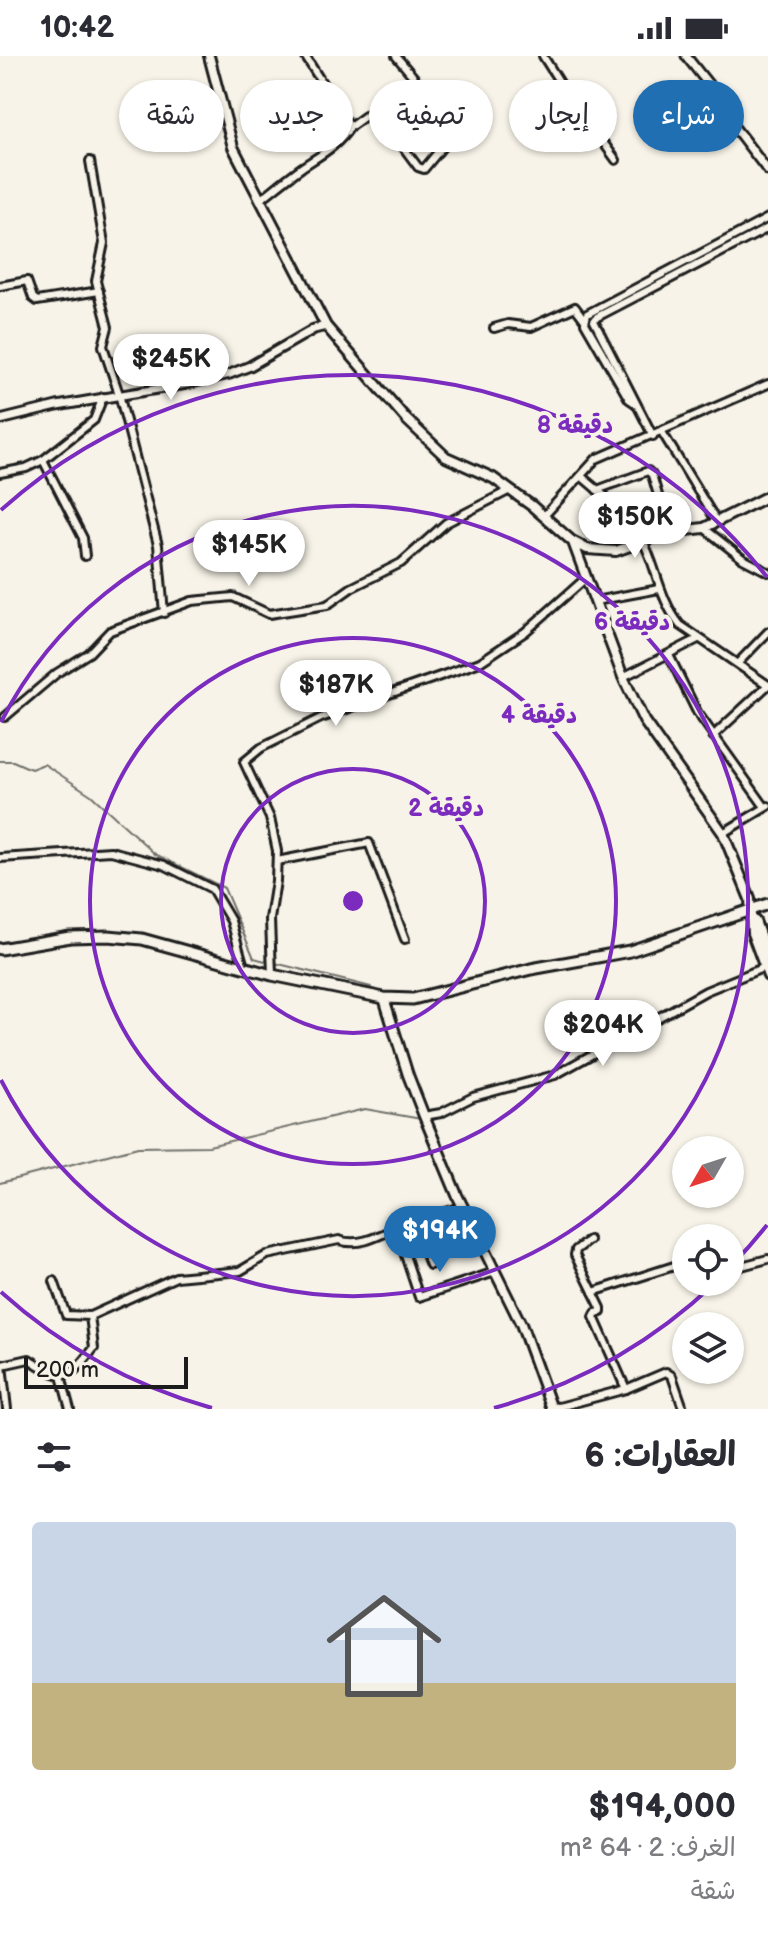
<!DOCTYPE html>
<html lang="ar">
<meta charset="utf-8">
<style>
body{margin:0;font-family:"Balsamiq Sans","Playpen Sans Arabic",sans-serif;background:#f2f2f3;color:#2b2b33;direction:rtl;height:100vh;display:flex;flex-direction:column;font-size:30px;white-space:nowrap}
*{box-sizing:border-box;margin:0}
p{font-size:26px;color:#7c7c81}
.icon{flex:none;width:44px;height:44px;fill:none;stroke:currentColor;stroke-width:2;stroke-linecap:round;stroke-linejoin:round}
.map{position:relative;height:1353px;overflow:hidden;direction:ltr}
.panel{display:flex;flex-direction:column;background:#fff;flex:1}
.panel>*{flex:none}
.guide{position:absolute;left:24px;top:24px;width:720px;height:72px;direction:rtl;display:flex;gap:16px}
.needle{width:52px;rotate:231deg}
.controls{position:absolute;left:672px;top:1080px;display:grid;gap:16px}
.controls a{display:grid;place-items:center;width:72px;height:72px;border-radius:50%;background:#fff;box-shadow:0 2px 6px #0004;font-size:40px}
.scale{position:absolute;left:24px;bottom:20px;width:164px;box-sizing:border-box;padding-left:8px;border:4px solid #1c1c1c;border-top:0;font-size:22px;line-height:28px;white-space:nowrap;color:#1c1c1c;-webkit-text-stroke:6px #f7f3e8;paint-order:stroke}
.price{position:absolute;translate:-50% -68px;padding:0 18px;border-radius:28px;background:#fff;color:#222;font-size:26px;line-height:52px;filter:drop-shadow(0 2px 4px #0008)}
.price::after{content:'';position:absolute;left:50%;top:48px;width:24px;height:18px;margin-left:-12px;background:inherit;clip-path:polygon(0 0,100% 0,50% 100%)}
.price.selected{background:#1f6fb2;color:#fff}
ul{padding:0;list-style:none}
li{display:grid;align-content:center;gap:16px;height:424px;padding:0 32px}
li span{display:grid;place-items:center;height:248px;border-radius:8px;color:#555}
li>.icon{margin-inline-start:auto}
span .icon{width:144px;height:144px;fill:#fffc;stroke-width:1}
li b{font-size:34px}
h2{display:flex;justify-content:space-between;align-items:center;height:96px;padding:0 32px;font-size:34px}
.pill{padding:0 28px;border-radius:36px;background:#fff;box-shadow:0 2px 6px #0004;font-size:28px;line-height:72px}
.pill.selected{background:#1f6fb2;color:#fff}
.status{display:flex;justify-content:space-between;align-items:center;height:56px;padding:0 40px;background:#fff;direction:ltr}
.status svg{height:22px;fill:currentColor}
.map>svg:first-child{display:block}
</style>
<div class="status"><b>10:42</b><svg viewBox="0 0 49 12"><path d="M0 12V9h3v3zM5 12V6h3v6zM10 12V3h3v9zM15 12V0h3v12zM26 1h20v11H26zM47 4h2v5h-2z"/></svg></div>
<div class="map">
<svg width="768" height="1353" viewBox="0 0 768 1353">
<rect width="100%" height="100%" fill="#f7f3e8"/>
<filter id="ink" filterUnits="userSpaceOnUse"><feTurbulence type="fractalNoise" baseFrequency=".0125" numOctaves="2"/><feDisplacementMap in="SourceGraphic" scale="16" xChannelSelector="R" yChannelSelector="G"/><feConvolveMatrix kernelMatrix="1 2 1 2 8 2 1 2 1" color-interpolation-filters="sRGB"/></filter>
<g filter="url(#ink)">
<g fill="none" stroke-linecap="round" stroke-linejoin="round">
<g stroke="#72716c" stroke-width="2">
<polyline points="0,705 13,705 31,713 44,708 91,739 155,798 224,832 254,902 269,906"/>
<polyline points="275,907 371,931"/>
<polyline points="431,1065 477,1044"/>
<polyline points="0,1127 138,1091 209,1090 365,1053 421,1063"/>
</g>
<defs>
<g id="minor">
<polyline points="543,0 560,27 616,104"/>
<polyline points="350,71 375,53 418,111 424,113 457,73 396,0"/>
<polyline points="90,105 104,187 96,225 108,271 103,290 119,338 158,489 164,557"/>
<path d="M260,144c14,-11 27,-22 41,-32 19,-13 36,-21 49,-41l-45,-71"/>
<polyline points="0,230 27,225 33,242 37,245 99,235"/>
<polyline points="494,272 508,268 531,271 575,251 584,263"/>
<polyline points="635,347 629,343 585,267 587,258 768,162"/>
<polyline points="662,376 717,466"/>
<polyline points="653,380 594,265 597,261 768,172"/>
<polyline points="43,404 83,482 85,500"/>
<polyline points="0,417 26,412 43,404 94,364 103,341"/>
<path d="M581,420c22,19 47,37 61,63 15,28 17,60 38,86l88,60"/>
<polyline points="597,434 648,415 652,419 669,476"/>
<polyline points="544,460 596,403 768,328"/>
<polyline points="704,472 743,503 768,516"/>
<polyline points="595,545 659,533"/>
<polyline points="669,599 697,656 765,751"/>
<polyline points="738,607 768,576"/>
<polyline points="623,621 698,583"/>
<polyline points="5,661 57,617 89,597 110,575 192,545 233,541 269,558 327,549 351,532 401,507 446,467 510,434"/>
<polyline points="713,680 768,629"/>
<polyline points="723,777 768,750"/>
<polyline points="0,802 111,795 164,809 212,833 231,865 244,911"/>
<polyline points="277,805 369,787 405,883"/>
<polyline points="272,919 270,863 276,825 277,795 270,762 244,706 261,692 321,662 480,606 525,576 586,522"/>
<polyline points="424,1060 441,1057 473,1041 555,1019 706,935 765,911"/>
<polyline points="589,1184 576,1194 575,1199 601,1252 601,1256 596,1257 594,1261 626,1333"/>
<polyline points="401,1187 419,1241 495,1216"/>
<polyline points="404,1195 422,1189 430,1209"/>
<polyline points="730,1213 768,1203"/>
<polyline points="593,1236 677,1209 686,1220"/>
<path d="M90,1260l86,-39 64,-6 27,-16 72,-15c21,8 43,-6 61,-14 20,-9 43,-11 63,-20"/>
<polyline points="61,1320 70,1353"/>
<polyline points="551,1350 559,1351 626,1333 666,1316 672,1320 682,1349"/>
<path d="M7,1353l-5,-44 27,-6c35,23 40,22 65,-11l-4,-32 -24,-1 -12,-34"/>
</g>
<g id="tertiary">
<polyline points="686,0 713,34 725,59 768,115"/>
<polyline points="0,364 57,350 187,328 230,318 250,310 314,273 326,270"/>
</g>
<g id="secondary">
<polyline points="209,0 233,91 326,270 407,364 446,401 493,422 532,450 573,486 623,621 644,665 723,777 750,843 752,877 768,920"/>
<polyline points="574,486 587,493 616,495 669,476 704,472 768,440"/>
<polyline points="755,865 768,901"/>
<polyline points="384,942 408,1019 424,1060 457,1139 521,1268 552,1353"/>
</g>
<polyline id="primary" points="0,893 70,881 108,880 142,883 272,919 384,942 413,943 531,913 630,895 768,848"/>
</defs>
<use href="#minor" stroke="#1c1c1c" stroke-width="12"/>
<use href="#tertiary" stroke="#1c1c1c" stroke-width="13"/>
<use href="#secondary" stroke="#1c1c1c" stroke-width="14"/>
<use href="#primary" stroke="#1c1c1c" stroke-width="15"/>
<use href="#minor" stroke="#f7f3e8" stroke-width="6"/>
<use href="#tertiary" stroke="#f7f3e8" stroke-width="7"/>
<use href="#secondary" stroke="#f7f3e8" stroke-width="8"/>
<use href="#primary" stroke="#f7f3e8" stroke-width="9"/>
</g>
</g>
<g fill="none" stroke="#7b2cbf" stroke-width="4">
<circle cx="353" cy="845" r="132"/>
<circle cx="353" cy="845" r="263"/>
<path d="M1 666A395 395 0 1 1 1 1024"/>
<path d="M767 1169A526 526 0 0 1 731 1210M715 1227A526 526 0 0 1 494 1352M212 1352A526 526 0 0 1 1 1236M1 454A526 526 0 0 1 767 521"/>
</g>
<circle cx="353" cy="845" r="12" fill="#7b2cbf" stroke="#f7f3e8" stroke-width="4"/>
<g font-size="24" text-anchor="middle" font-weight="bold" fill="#7b2cbf" stroke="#f7f3e8" stroke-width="8" stroke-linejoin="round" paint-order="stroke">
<text x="575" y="377">8 دقيقة</text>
<text x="632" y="574">6 دقيقة</text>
<text x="539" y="667">4 دقيقة</text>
<text x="446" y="760">2 دقيقة</text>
</g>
</svg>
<div class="controls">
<a><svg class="needle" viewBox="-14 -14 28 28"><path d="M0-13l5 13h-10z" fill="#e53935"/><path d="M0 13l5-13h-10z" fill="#7c7c81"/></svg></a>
<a><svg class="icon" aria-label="locate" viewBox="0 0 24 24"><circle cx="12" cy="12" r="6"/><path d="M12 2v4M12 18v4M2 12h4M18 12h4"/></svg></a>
<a><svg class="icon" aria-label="layers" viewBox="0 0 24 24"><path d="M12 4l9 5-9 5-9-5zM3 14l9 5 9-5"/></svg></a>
</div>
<div class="scale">200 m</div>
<b class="price" style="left:171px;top:346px">$245K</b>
<b class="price" style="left:635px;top:504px">$150K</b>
<b class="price" style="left:249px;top:532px">$145K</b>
<b class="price" style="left:336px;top:672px">$187K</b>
<b class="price" style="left:603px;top:1012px">$204K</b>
<b class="price selected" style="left:440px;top:1218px">$194K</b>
<div class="guide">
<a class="pill selected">شراء</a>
<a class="pill">إيجار</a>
<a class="pill">تصفية</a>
<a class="pill">جديد</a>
<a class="pill">شقة</a>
</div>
</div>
<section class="panel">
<h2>العقارات: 6<svg class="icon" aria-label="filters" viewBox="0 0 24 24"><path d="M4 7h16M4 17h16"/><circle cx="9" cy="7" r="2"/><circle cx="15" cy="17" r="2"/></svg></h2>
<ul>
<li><span style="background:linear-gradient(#c9d6e8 65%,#c2b280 0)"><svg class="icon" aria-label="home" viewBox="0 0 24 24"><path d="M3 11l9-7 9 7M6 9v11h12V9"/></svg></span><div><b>$194,000</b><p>الغرف: 2 · 64 m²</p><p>شقة</p></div></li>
</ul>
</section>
